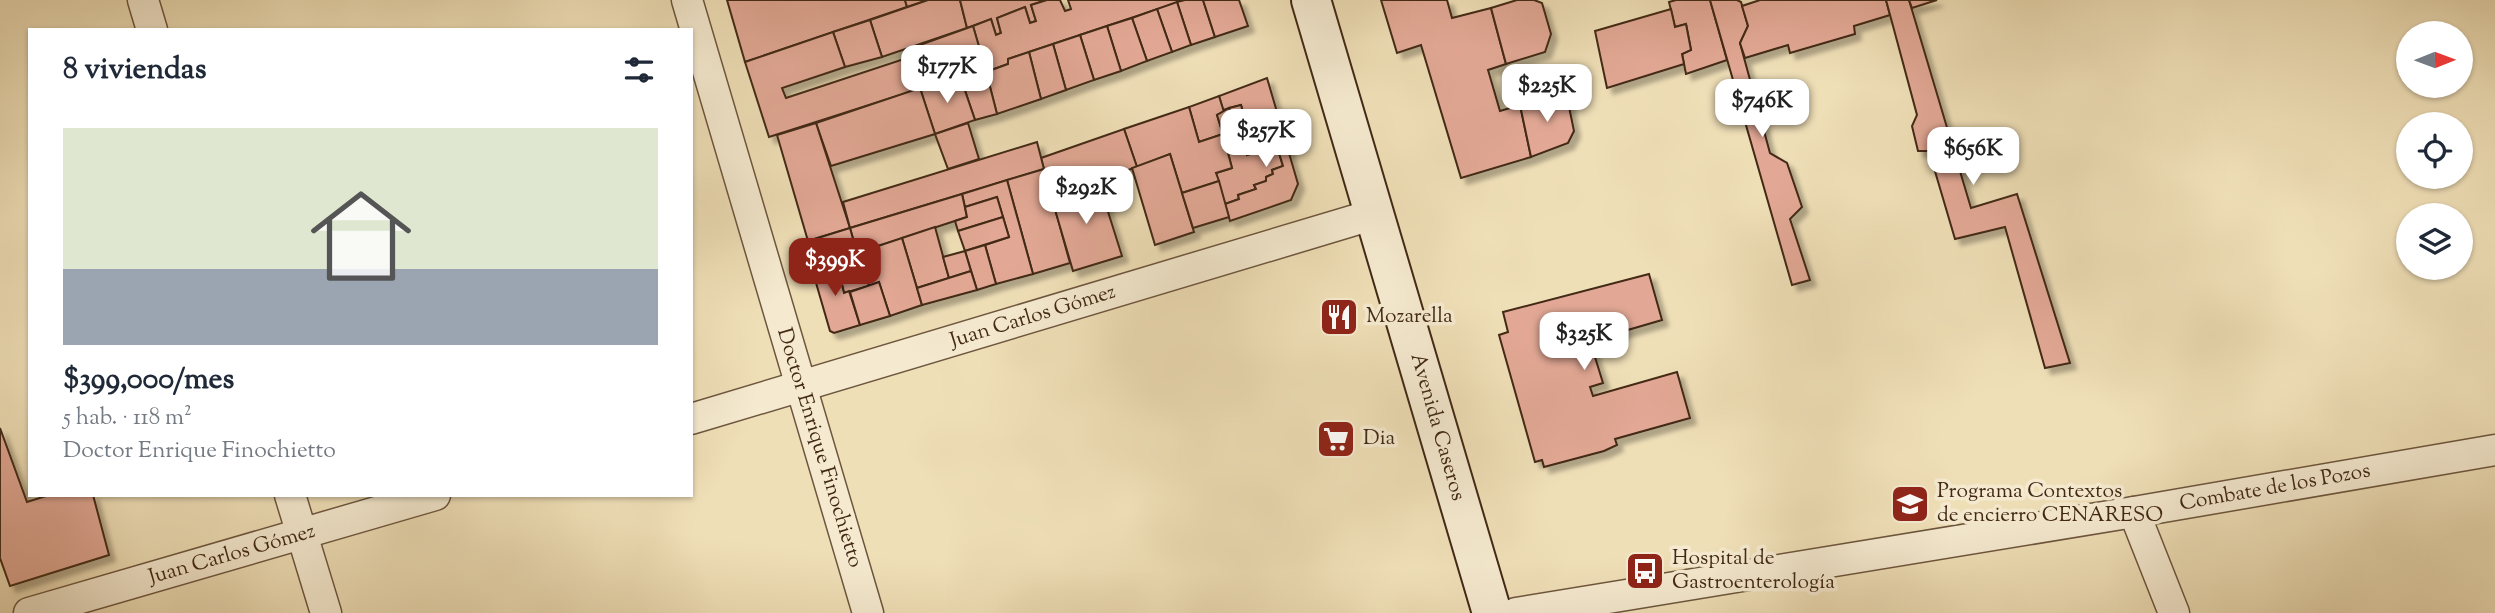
<!DOCTYPE html>
<html lang="es">
<meta charset="utf-8">
<style>
body{margin:0;font-family:"Sorts Mill Goudy",serif;background:#f6f6f7;color:#1f2937;height:100vh;display:flex;flex-direction:column;font-size:26px;white-space:nowrap}
*{box-sizing:border-box;margin:0}
p{font-size:23px;color:#747a83}
.icon{flex:none;width:38px;height:38px;fill:none;stroke:currentColor;stroke-width:2;stroke-linecap:round;stroke-linejoin:round}
.map{position:relative;flex:1;overflow:hidden}
.panel{position:absolute;left:28px;top:28px;width:665px;height:469px;display:flex;flex-direction:column;background:#fff;border-radius:0px;box-shadow:0 2px 5px #0004}
.panel>*{flex:none}
.needle{width:46px;rotate:89deg}
.tools{position:absolute;left:2396px;top:21px;display:grid;gap:14px}
.tools a{display:grid;place-items:center;width:77px;height:77px;border-radius:50%;background:#fff;box-shadow:0 2px 5px #0004;font-size:35px}
.price{position:absolute;translate:-50% -60px;padding:0 16px;border-radius:14px;background:#fff;color:#222;font-size:23px;line-height:46px;filter:drop-shadow(0 2px 4px #0008)}
.price::after{content:'';position:absolute;left:50%;top:42px;width:21px;height:16px;margin-left:-10px;background:inherit;clip-path:polygon(0 0,100% 0,50% 100%)}
.price.on{background:#8f2418;color:#fff}
ul{padding:0;list-style:none}
li{display:grid;align-content:center;gap:14px;height:371px;padding:0 35px}
li+li{border-top:2px solid #e0e1e3}
li span{display:grid;place-items:center;height:217px;border-radius:0px;color:#555}
li>.icon{margin-inline-start:auto}
span .icon{width:126px;height:126px;fill:#fffc;stroke-width:1}
li b{font-size:30px}
h2{display:flex;justify-content:space-between;align-items:center;height:84px;padding:0 35px;font-size:30px}
.map>svg:first-child{display:block}
</style>
<div class="map">
<svg width="2495" height="613" viewBox="0 0 2495 613">
<defs>
<filter id="shadow"><feDropShadow dx="6" dy="6" stdDeviation="2" flood-color="#0004"/></filter>
</defs>
<rect width="100%" height="100%" fill="#efdfb7"/>
<filter id="stains"><feTurbulence type="fractalNoise" baseFrequency=".00286" numOctaves="4"/><feColorMatrix values="0 0 0 0 .2 0 0 0 0 .09 0 0 0 0 .02 0 0 0 .5 -.17"/></filter>
<radialGradient id="worn" r=".72"><stop offset=".6" stop-color="#630" stop-opacity="0"/><stop offset="1" stop-color="#630" stop-opacity=".3"/></radialGradient>
<g fill="#e2a895" stroke="#422916" stroke-width="2" filter="url(#shadow)">
<polygon points="727,0 905,0 907,7 745,62"/>
<polygon points="905,0 928,0 907,7"/>
<polygon points="928,0 960,0 967,28 882,57 870,20"/>
<polygon points="960,0 1047,0 1031,5 1036,21 1030,23 1025,7 997,18 1001,33 996,35 991,19 967,28"/>
<polygon points="1047,0 1060,0 1065,11 1071,9 1068,0 1185,0 1008,59 1008,64 986,72 973,26 991,19 996,35 1001,33 997,18 1025,7 1030,23 1036,21 1031,5"/>
<polygon points="1185,0 1203,0 1215,37 1191,45 1177,2"/>
<polygon points="1203,0 1239,0 1248,26 1215,37"/>
<polygon points="1381,0 1447,0 1452,18 1491,8 1506,64 1488,70 1500,111 1520,105 1531,157 1461,178 1421,45 1397,53"/>
<polygon points="1517,0 1534,0 1542,3 1551,34 1545,52 1506,64 1491,8"/>
<polygon points="1676,0 1710,0 1727,60 1686,74 1682,54 1691,50 1686,24 1675,27 1669,2"/>
<polygon points="1710,0 1737,0 1741,2 1748,26 1740,43 1770,153 1787,163 1802,207 1790,219 1810,280 1792,285"/>
<polygon points="1760,0 1886,0 1890,15 1854,26 1855,34 1790,53 1788,45 1745,58 1740,43 1748,26 1742,6"/>
<polygon points="1886,0 1909,0 1971,208 2017,194 2070,363 2045,368 2005,227 1955,239 1929,151 1918,151 1912,126 1917,115"/>
<polygon points="1909,0 1937,0 1912,8"/>
<polygon points="1177,2 1191,45 1172,52 1157,9"/>
<polygon points="1157,9 1172,52 1147,61 1132,18"/>
<polygon points="1671,9 1675,27 1686,24 1691,50 1682,54 1684,64 1607,88 1595,31"/>
<polygon points="1132,18 1147,61 1121,71 1107,26"/>
<polygon points="870,20 882,57 845,67 833,32"/>
<polygon points="973,26 985,67 960,76 953,53 921,63 917,46"/>
<polygon points="1107,26 1121,71 1094,80 1080,35"/>
<polygon points="833,32 845,67 782,88 786,98 913,56 917,70 955,58 960,76 769,137 745,62"/>
<polygon points="1080,35 1094,80 1066,90 1053,44"/>
<polygon points="1053,44 1066,90 1041,99 1029,52"/>
<polygon points="1029,52 1041,99 997,114 986,72 1008,64 1008,59"/>
<polygon points="985,67 997,114 975,120 960,76"/>
<polygon points="960,76 975,120 935,134 920,88"/>
<polygon points="1267,78 1277,112 1246,123 1241,105 1223,110 1219,96"/>
<polygon points="920,88 935,134 831,166 816,123"/>
<polygon points="1555,95 1568,102 1574,131 1568,143 1531,157 1520,105"/>
<polygon points="1219,96 1224,112 1217,115 1223,134 1199,142 1189,107"/>
<polygon points="1241,105 1246,123 1239,128 1247,155 1266,149 1267,153 1278,150 1283,166 1272,170 1273,174 1266,177 1266,181 1254,185 1256,189 1238,195 1239,199 1225,204 1216,173 1232,168 1223,134 1236,129 1229,108"/>
<polygon points="1189,107 1199,142 1223,134 1232,168 1216,173 1219,181 1182,193 1170,154 1137,167 1124,129"/>
<polygon points="1229,108 1236,129 1223,134 1217,115"/>
<polygon points="1277,112 1298,184 1291,200 1230,221 1225,204 1239,199 1238,195 1256,189 1254,185 1266,181 1266,177 1273,174 1272,170 1283,166 1278,150 1267,153 1266,149 1247,155 1239,128 1246,123"/>
<polygon points="816,123 850,228 808,241 777,135"/>
<polygon points="968,123 979,159 948,169 935,134"/>
<polygon points="1124,129 1137,167 1051,196 1041,158"/>
<polygon points="1037,142 1044,169 850,228 843,202"/>
<polygon points="1170,154 1194,232 1155,245 1132,168"/>
<polygon points="1044,169 1070,263 1033,274 1007,180"/>
<polygon points="1007,180 1033,274 996,284 985,245 1009,237 997,197 965,207 962,194"/>
<polygon points="1098,180 1122,256 1073,271 1051,196"/>
<polygon points="1219,181 1229,217 1193,228 1182,193"/>
<polygon points="962,194 967,217 857,253 850,228"/>
<polygon points="997,197 1003,217 958,231 955,221 967,217 965,207"/>
<polygon points="1003,217 1009,237 965,251 958,231"/>
<polygon points="935,227 949,278 917,288 902,238"/>
<polygon points="850,228 857,253 815,267 808,241"/>
<polygon points="902,238 922,305 890,316 879,282 869,286 860,252"/>
<polygon points="985,245 996,284 977,290 965,251"/>
<polygon points="965,251 971,271 949,278 943,257"/>
<polygon points="860,252 869,286 844,293 836,260"/>
<polygon points="836,260 844,293 849,291 860,325 834,333 830,331 814,276 815,267"/>
<polygon points="971,271 977,290 922,305 917,288"/>
<polygon points="1649,274 1662,320 1590,341 1603,383 1590,387 1593,396 1677,372 1690,418 1615,439 1617,445 1604,451 1544,467 1542,460 1535,462 1499,335 1508,332 1503,312"/>
<polygon points="879,282 890,316 860,325 850,292"/>
<polygon points="0,428 27,502 49,495 93,495 109,555 10,586 0,558"/>
</g>
<g fill="none" stroke-linecap="round" stroke-linejoin="round">
<defs>
<g id="street">
<polyline points="143,0 152,30"/>
<polyline points="687,0 868,613"/>
<polyline points="691,419 1375,214"/>
<polyline points="290,495 326,613"/>
<polyline points="2134,512 2174,613"/>
<polyline points="29,613 435,495"/>
<polyline points="1516,613 2134,512 2495,450"/>
</g>
<polyline id="secondary" points="1311,0 1492,613"/>
</defs>
<use href="#street" stroke="#6d563e" stroke-width="33"/>
<use href="#secondary" stroke="#422916" stroke-width="42"/>
<use href="#street" stroke="#f5ead0" stroke-width="30"/>
<use href="#secondary" stroke="#f5ead0" stroke-width="38"/>
</g>
<defs>
<symbol id="restaurant-square" viewBox="-11 -11 22 22"><rect x="-9" y="-9" width="18" height="18" rx="4" fill="#8f2418" stroke="#f5ead0"/><path d="M-5-6h1v4h1v-4h1v4h1v-4h1v5L-1.5 .5V6h-2V.5L-5-1ZM5-6V6H3V1.5H1.5Q1.5-4 5-6Z" fill="#fff"/></symbol>
<symbol id="supermarket-square" viewBox="-11 -11 22 22"><rect x="-9" y="-9" width="18" height="18" rx="4" fill="#8f2418" stroke="#f5ead0"/><path d="M-6-5.5h2.5l.6 2H6L4.5 2H-2.5L-4.4-4H-6ZM-1.5 3.2a1.3 1.3 0 1 0 .1 0ZM3 3.2a1.3 1.3 0 1 0 .1 0Z" fill="#fff"/></symbol>
<symbol id="school-square" viewBox="-11 -11 22 22"><rect x="-9" y="-9" width="18" height="18" rx="4" fill="#8f2418" stroke="#f5ead0"/><path d="M0-5L7-2L0 1L-7-2ZM-4 1L0 2.5L4 1V4Q0 6-4 4Z" fill="#fff"/></symbol>
<symbol id="bus-square" viewBox="-11 -11 22 22"><rect x="-9" y="-9" width="18" height="18" rx="4" fill="#8f2418" stroke="#f5ead0"/><path d="M-5-6H5V4H4V6H2V4H-2V6H-4V4H-5ZM-3.5-4V0h7V-4ZM-3.5 1.2v1.5H-2V1.2ZM2 1.2v1.5H3.5V1.2Z" fill="#fff"/></symbol>
</defs>
<g fill-rule="evenodd">
<use href="#restaurant-square" x="1317" y="295" width="44" height="44"/>
<use href="#supermarket-square" x="1314" y="417" width="44" height="44"/>
<use href="#school-square" x="1888" y="482" width="44" height="44"/>
<use href="#bus-square" x="1623" y="549" width="44" height="44"/>
</g>
<g text-anchor="middle" dominant-baseline="central" stroke-width="7" stroke-linejoin="round" paint-order="stroke">
<g font-size="21" fill="#422916" stroke="#f5ead0">
<text transform="translate(1033 317) rotate(-17)">Juan Carlos Gómez</text>
<text transform="translate(1437 427) rotate(74)">Avenida Caseros</text>
<text transform="translate(819 448) rotate(73)">Doctor Enrique Finochietto</text>
<text transform="translate(2275 488) rotate(-10)">Combate de los Pozos</text>
<text transform="translate(232 555) rotate(-16)">Juan Carlos Gómez</text>
</g>
<g font-size="21" fill="#422916" stroke="#f5ead0" text-anchor="start">
<text x="1366" y="317">Mozarella</text>
<text x="1363" y="439">Dia</text>
<text x="1937" y="492">Programa Contextos<tspan x="1937" dy="24">de encierro CENARESO</tspan></text>
<text x="1672" y="559">Hospital de<tspan x="1672" dy="24">Gastroenterología</tspan></text>
</g>
</g>
<rect width="100%" height="100%" filter="url(#stains)"/>
<rect width="100%" height="100%" fill="url(#worn)"/>
</svg>
<div class="tools">
<a><svg class="needle" viewBox="-14 -14 28 28"><path d="M0-13l5 13h-10z" fill="#e53935"/><path d="M0 13l5-13h-10z" fill="#747a83"/></svg></a>
<a><svg class="icon" aria-label="locate" viewBox="0 0 24 24"><circle cx="12" cy="12" r="6"/><path d="M12 2v4M12 18v4M2 12h4M18 12h4"/></svg></a>
<a><svg class="icon" aria-label="layers" viewBox="0 0 24 24"><path d="M12 4l9 5-9 5-9-5zM3 14l9 5 9-5"/></svg></a>
</div>
<b class="price" style="left:947px;top:105px">$177K</b>
<b class="price" style="left:1547px;top:124px">$225K</b>
<b class="price" style="left:1762px;top:139px">$746K</b>
<b class="price" style="left:1266px;top:169px">$257K</b>
<b class="price" style="left:1973px;top:187px">$656K</b>
<b class="price" style="left:1086px;top:226px">$292K</b>
<b class="price on" style="left:835px;top:298px">$399K</b>
<b class="price" style="left:1584px;top:372px">$325K</b>
<section class="panel">
<h2>8 viviendas<svg class="icon" aria-label="filters" viewBox="0 0 24 24"><path d="M4 7h16M4 17h16"/><circle cx="9" cy="7" r="2"/><circle cx="15" cy="17" r="2"/></svg></h2>
<ul>
<li><span style="background:linear-gradient(#dfe7d0 65%,#9aa5b1 0)"><svg class="icon" aria-label="home" viewBox="0 0 24 24"><path d="M3 11l9-7 9 7M6 9v11h12V9"/></svg></span><div><b>$399,000/mes</b><p>5 hab. · 118 m²</p><p>Doctor Enrique Finochietto</p></div></li>
</ul>
</section>
</div>
